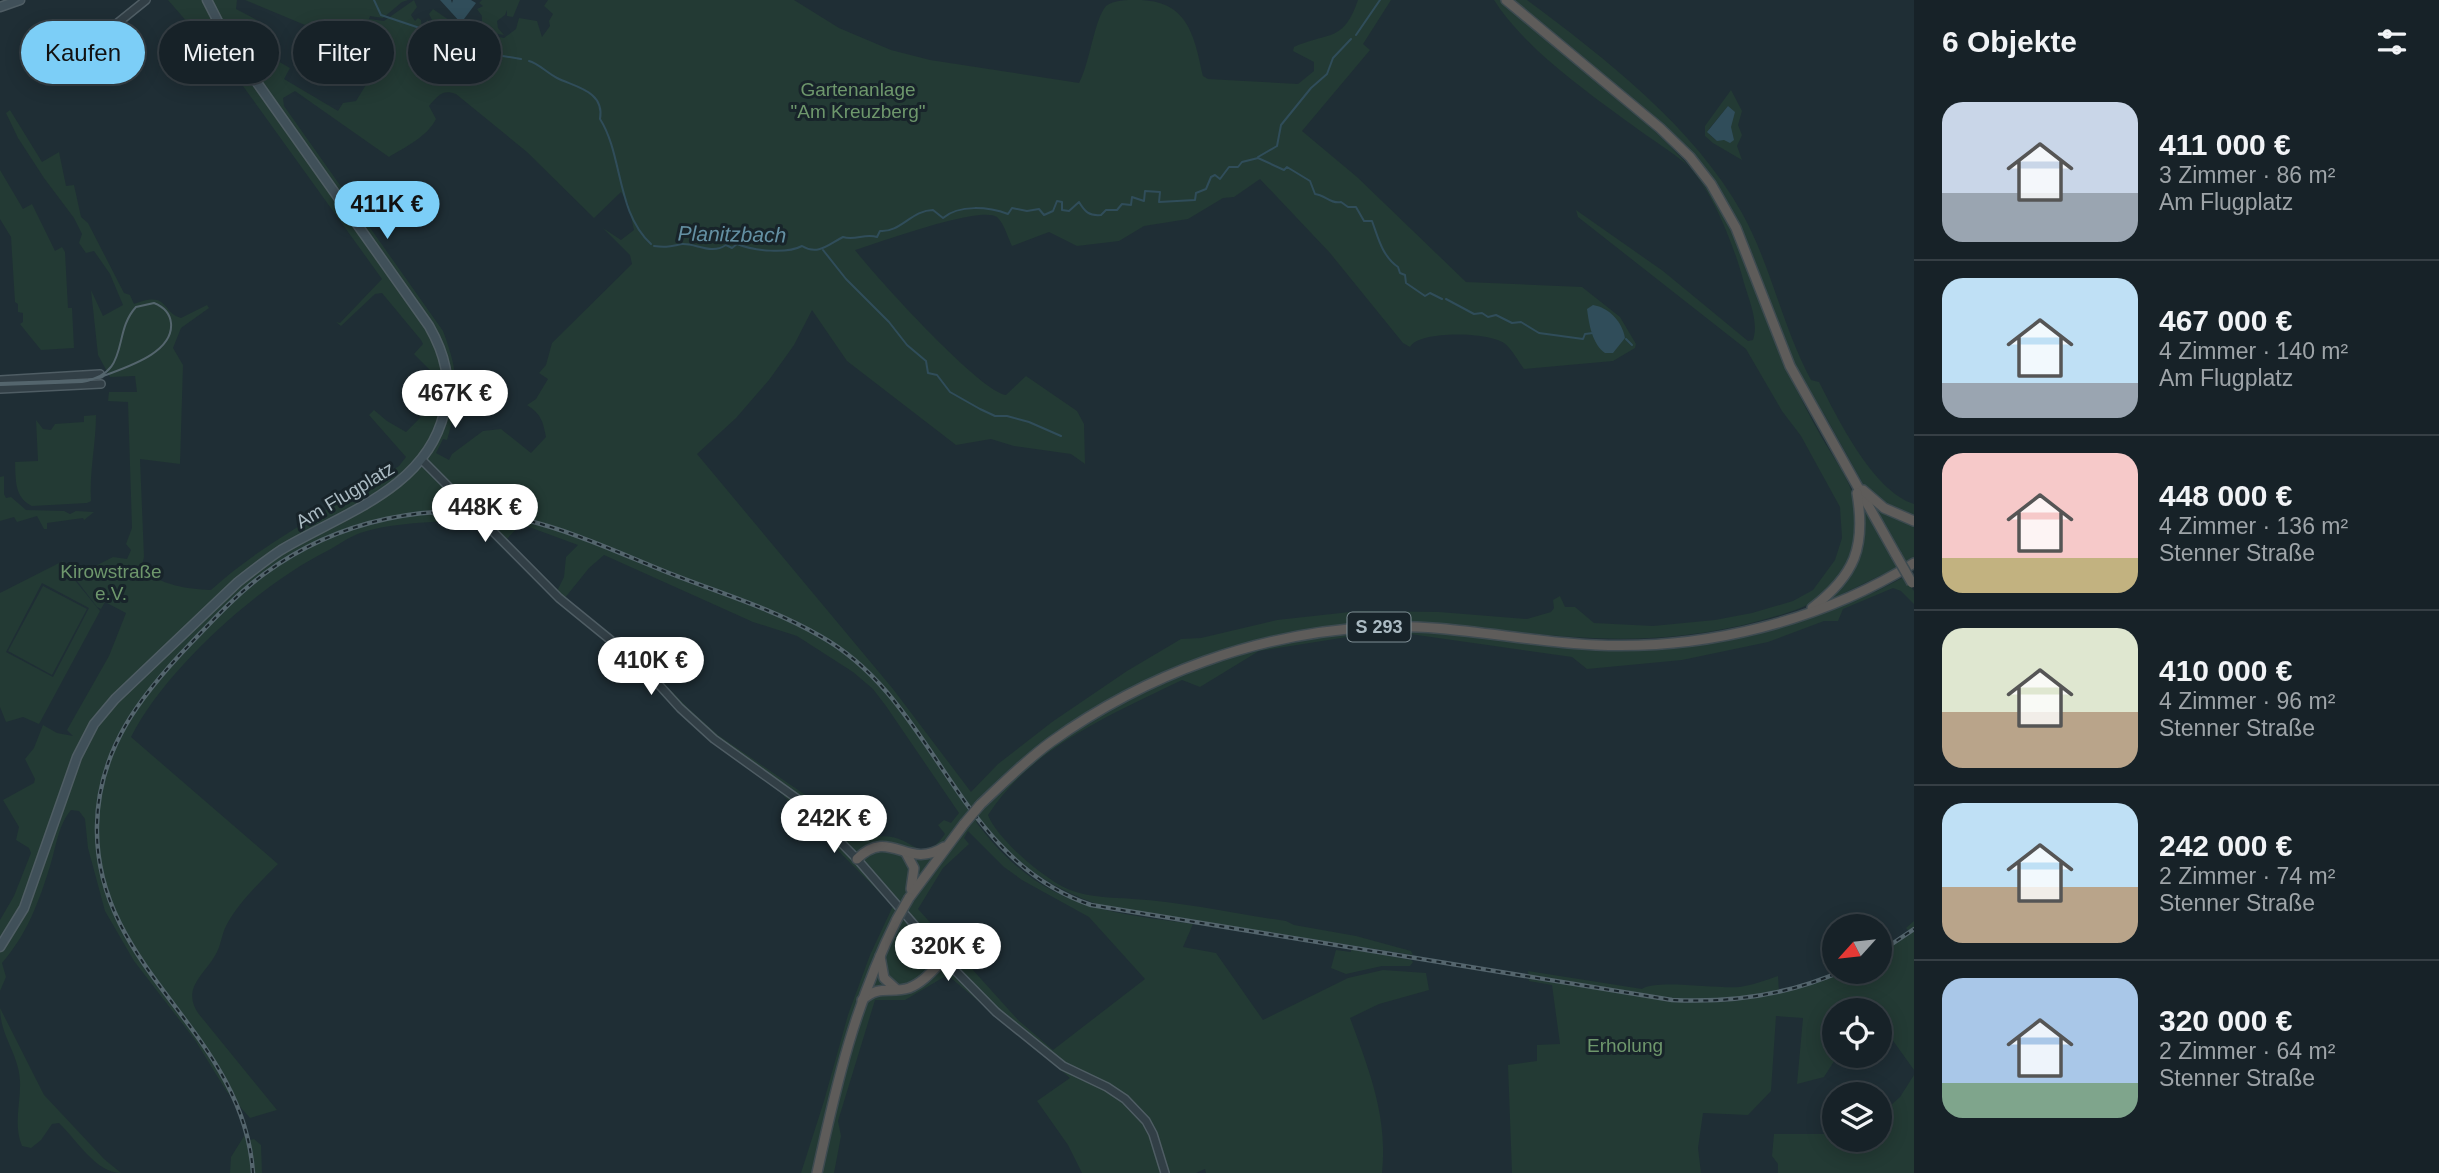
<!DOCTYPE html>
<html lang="de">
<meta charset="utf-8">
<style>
body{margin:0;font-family:Arial,sans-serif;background:#202a30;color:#f1f3f6;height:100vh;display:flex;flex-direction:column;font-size:26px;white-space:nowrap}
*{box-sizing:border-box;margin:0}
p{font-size:23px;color:#9ea4a8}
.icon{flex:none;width:38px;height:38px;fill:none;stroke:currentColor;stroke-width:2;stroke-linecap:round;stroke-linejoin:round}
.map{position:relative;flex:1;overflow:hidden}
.details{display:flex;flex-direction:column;background:#172228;width:525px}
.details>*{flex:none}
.guide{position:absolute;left:21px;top:21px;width:665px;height:63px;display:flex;gap:14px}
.needle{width:46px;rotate:243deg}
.buttons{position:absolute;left:1822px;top:914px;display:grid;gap:14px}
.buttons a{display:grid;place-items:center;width:70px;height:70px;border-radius:50%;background:#172228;box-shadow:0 4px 18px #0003,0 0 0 2px #363f45;font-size:35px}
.price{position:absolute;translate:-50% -60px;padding:0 16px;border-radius:24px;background:#fff;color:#222;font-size:23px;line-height:46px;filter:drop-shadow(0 2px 4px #0008)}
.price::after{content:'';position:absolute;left:50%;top:42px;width:21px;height:16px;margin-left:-10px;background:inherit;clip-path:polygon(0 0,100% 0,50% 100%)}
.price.active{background:#7ccef7;color:#111}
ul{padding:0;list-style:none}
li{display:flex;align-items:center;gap:21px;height:175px;padding:0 28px}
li+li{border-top:2px solid #363f45}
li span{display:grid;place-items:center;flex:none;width:196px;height:140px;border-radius:21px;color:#555}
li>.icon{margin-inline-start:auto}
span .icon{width:84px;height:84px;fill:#fffc;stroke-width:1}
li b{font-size:30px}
h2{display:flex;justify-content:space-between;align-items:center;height:84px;padding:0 28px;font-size:30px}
.chip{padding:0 24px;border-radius:32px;background:#172228;box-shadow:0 4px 18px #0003,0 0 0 2px #363f45;font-size:24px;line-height:63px}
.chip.active{background:#7ccef7;color:#111}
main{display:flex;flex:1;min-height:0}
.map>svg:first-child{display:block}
</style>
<main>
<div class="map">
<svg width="1914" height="1173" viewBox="0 0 1914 1173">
<rect width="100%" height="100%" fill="#1f2e35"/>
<g fill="#233a34" fill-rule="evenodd">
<path d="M168,0h69l-1,9 21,11 -10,17 6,10 37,21 -6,11 54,32 5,-8 13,-2 24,-39 -3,-9 -55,-33 -17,5 -60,-25h163l-6,2 -19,16 -13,-2 -1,3 15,2 30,-21 3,7 -6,8 4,6 3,-3 3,2 1,12 -16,14 6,6 13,-19 2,-13 3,2 2,-2 -3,-6 4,-5 26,18 -3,4 5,5 4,-5 39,7 12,-9 3,-11 18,3 5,16 8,-11 -1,-5 4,-7 -9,-8 4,-6h246l45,28 52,22 39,10 149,23c11,-20 15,-63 27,-77 8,-6 20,-6 31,-6 51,0 57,35 66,76l5,3 90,5 16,-13v-9l-21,-11 1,-4c36,-16 49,-4 64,-47h33l-28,44 7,6 -68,81 55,46 109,105 116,5 38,30 16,27 -1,4 -22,13 -89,8c-6,-8 -12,-20 -20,-26 -16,-11 -85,-13 -94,4l-7,-4 -73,-90 -70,-74 -26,18 -11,1 -35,21 -44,7 -25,15 -42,5 -28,-14 -37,14c-4,-8 -8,-23 -15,-29 -17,-12 -119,26 -142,33 20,26 125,142 151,145l20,-19 51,35 7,13 1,40 -14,-10 -57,-8 -23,-7 -35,6 -109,-84 -35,-51 -18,35 -25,35 -33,38 -39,36 196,235 78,103 27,-28 54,-42 75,-51 54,-32 20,-1 76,-18 82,-9 80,1 88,7 24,-7 3,-4 -1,-8 7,-4 5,11h10l19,16 59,3 62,-6 37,-7 41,-12 20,-11 22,-30 7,-22 -2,-31 -39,-71 -19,-25 -36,-62 -168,-132 -2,-7 87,61 85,70 5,-1c6,-18 -4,-40 -9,-57 -9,-35 -32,-95 -59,-120 -12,-10 -26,-19 -39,-28 -49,-36 -120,-84 -152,-135h7c33,28 67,57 101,85 51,43 94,79 127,139 27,47 35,103 61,152 10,20 20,41 31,60 12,21 29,43 34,66 9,40 -9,83 -46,102 -15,8 -33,12 -50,17 -78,21 -150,21 -230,12v11l99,6 63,-5 151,-41 35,-13 27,-14 10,14v13l-13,-13 -8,-3 -50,21 -5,12h-14l-56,21 -86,18 -95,9 -15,-12 -169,-24 -37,1 -107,17 -59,36 -18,-7c-70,34 -150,67 -194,135 9,24 57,65 82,75 21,8 40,7 63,9 51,3 103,15 153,22l8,4 62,11 55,15 2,4 -311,-49c-55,-19 -86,-42 -123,-87l-3,3c64,84 120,89 217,102l-10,23 33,6 47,67 85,-42 35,-8 43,3 3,17 -50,14 -29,14c19,52 38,98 32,155h-176l-1,-4 -9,4h-114l-14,-28 -31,-44 33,-23 -119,-100 -7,-1 -39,23h-30l-37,121 3,15 -7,37h-33l23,-72 24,-86 22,-60 23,-49 -125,-126 -46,-31 -85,-83 -77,-61 4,-7 -7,-7 7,-14 2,-20 12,-12 -57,-21 -15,16 -27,-26 -31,1 -3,6c-28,2 -57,3 -85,12 -11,4 -22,12 -33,18 -68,34 -161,117 -196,186l147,127c-19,19 -40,39 -52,62 -4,8 -5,18 -9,26 -11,22 -36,35 -19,61l79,97 -27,8 -23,-26 -32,-52 -61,-79 -29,-50 -17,-63 -3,-29 -6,-8 -8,-1c-13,15 -15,38 -21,56 -11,36 -23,68 -48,97l4,14 -6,14v-71l14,-24 17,-43 -2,-5 -13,-8 3,-13 -16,-27 31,-17 1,-4 -10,-20 9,-11 9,-23 14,8 16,3 -6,-6 42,-74 17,-43 -21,-11 -4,7 -4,-2 -23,-30 39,-20 14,2 4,-9 -5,-6 6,-16 -4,-126 -20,-1 1,-9h28l-2,-16 -25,1 -12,-22 -7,-65 12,26 20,-11 -13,-31 -16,-23 -8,2 -7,-10 3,-9 -8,-16 -30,-40 -26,-40 -12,-25 4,-3 32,52 17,-10 7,34 8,-1 7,32 7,6 36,70 6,2 4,9c35,-14 27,8 47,14l26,-13 2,3 -28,20 -8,20 10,17 -3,99 -40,-5 4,98 -3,12c21,16 45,20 70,21 57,-52 125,-83 188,-124l7,-9 -37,-42 5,-5 13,11 19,11 15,-15 -13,-16 24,-29 -18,-18 9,-10 -2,-4 -39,-47 -7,1 -34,32 -5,-4 4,1 42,-44 -183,-254 -3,-5 -8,3zM295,91l94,66c16,-10 38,-20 47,-38l-7,-13c9,-10 13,-17 27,-12l71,58 67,66 27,-26 7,11 6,27 -13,10 -18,-12 27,27 2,9 -80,79 -6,22 -7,8 9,6 -12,20 -9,6c14,9 16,16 19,32l-15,16 -30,-24 -18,2 -31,23 -3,6 -13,-7 7,-14 4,1c13,-43 12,-67 -4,-109l-159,-225 -1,-8zM604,555l149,67 44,14 56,36 20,17 13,17 73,107 -8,10 -7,-3 -6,5 7,9c-23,31 -26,9 -53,3 -11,-2 -23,1 -34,3l-44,-39 -96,-66 -30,-27 -42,-43 -82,-66 25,-31zM968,831l36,36 18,13 67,37 56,62 -92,71 -35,-30 -100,-111 25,-41 26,-24 -5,-6z"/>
<polygon points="482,0 520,0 513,17 507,16 507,10 505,15 497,21 498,28 504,35 482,31 482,16 477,9 483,6 479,3"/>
<path d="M1511,0h16c78,58 167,127 215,213 29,52 40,113 69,167l8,2c19,37 54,109 95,122v15l-12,-4 -26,-17 -13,-14 -39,-70 -13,-15 -31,-62 -45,-120 -32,-48z"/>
<path d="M1731,90l11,21 -4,14 4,10 -5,11 5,14 -29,-17 -8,-7v-10zM1728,106c8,17 1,23 -11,35l-8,-7v-5z"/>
<polygon points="0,170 23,209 32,204 55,251 62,247 65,252 68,308 72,308 74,348 41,350 20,324 23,322 23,313 18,312 18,304 15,302 11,237 0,219"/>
<path d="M96,415c0,29 -7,57 -5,86l-4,2 -55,3c-18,-9 -16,-26 -17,-44l23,-1 -2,-41 7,9 8,1 4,-6 29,-2v-6z"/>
<polygon points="4,476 4,494 6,498 11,497 26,510 64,511 70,514 76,511 94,512 84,520 83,518 47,523 47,529 44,529 37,516 17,522 14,517 0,521 0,477"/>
<polygon points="1873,502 1914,523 1914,558 1905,562 1871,503"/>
<polygon points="1866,505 1898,567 1830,600 1829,598 1854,567 1862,506"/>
<path d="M63,561l10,17 27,33 -61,113 -16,-7 -17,5 -6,-15v-114zM42,583l47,25 -36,69 -47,-25z"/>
<polygon points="43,586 87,609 52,675 8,651"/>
<path d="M1914,921v149l-30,-42h-4v-18h-46v45h4l-14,22 -27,7 6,-66 -27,-2 -5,75 -23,24 -45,-2 -5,35 3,25h-189l-4,-108 29,-4v-16l23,-1 -8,-59 -23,-4 -1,-10 114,18c14,-10 75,0 98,-2 13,-2 26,-7 38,-11l1,16 63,-21h38v-19l30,-20 -4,-4z"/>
<polygon points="1351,949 1411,960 1413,962 1410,966 1382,966 1346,974 1331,968 1336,950 1351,952"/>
<path d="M0,1008l44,87 60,64 17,14c-25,0 -45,-34 -62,-50l-7,1 -11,16 -10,8 -9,-2c-9,-22 -1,-43 -2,-65 -1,-27 -20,-45 -20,-73z"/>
<polygon points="1914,1075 1914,1173 1778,1173 1778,1164 1772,1156 1774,1134 1834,1134 1834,1139 1880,1139 1880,1115 1900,1097"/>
<polygon points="246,1133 250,1140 254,1139 261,1145 262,1173 230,1173 231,1157"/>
</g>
<g fill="#304d5a">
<polygon points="440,0 451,0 452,3 453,0 471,0 476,3 461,23"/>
<polygon points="1728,106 1735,112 1731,127 1734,140 1730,143 1724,140 1717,141 1707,132"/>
<path d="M1593,305c17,3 29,17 32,33l-12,15h-8c-13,-9 -16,-29 -18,-44z"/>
</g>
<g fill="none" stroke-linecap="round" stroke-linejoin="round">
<g stroke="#304d5a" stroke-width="2">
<polyline points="374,0 381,15 503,56 521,59"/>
<polyline points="1356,35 1380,0"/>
<path d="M529,61c9,2 18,12 28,17 18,9 48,13 43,41 23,36 16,93 51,125"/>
<polyline points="1258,157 1277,146 1281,125 1311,88 1327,74 1333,58 1351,39"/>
<path d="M654,246c13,2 17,0 28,-2 14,-1 29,11 44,1l6,3 5,-4c17,7 50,10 65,2 16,10 27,-2 41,-9 12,4 22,-4 34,0l3,-6c20,2 32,-21 53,-21l10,8c16,-14 46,-11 65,-4l4,-6 15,3 12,-2 5,6 9,-4 4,-10 5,1v8l7,1 10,-9c6,10 10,14 22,13l5,-5h11l5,-6 9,1 1,-8 12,4 1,-10 15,1 -1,10 36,-2 1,-7 10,-4 5,-12 4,-2 5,4 9,-12h9l4,-5 16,-4 26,12 3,-3 23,14 5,13c10,1 15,10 26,8l7,5h8l8,14h8c6,16 10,35 26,46l2,6 5,2 1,8 19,13 5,-3 12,6"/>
<polyline points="823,250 846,279 889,322 907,345 926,361 928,373 937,375 950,392 980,409 995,416 1007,416 1029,422 1061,436"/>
<polyline points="1446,299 1474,314 1482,313 1488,317 1496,315 1512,323 1521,322 1539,333 1583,339 1585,334 1593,333"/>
<polyline points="1626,339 1632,345"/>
</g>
<defs>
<g id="tertiary">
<polyline points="94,42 146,0"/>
<polyline points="0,380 100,374"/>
<polyline points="0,389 101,384"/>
<polyline points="422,460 559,598 640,664 680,708 714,739 799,800 857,859 944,959 996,1012 1063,1066 1107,1087 1125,1099 1146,1121 1153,1134 1165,1173"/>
</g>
<g id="secondary">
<polyline points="0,7 20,0"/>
<path d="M0,947l24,-39 53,-151 17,-33 21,-25 123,-117c14,-11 28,-22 43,-32 60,-36 145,-61 163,-137 8,-32 1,-59 -15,-87l-200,-283 -22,-43"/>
</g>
<g id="trunk">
<polyline points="1506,0 1660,128 1690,157 1711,184 1736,228 1790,366 1896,555"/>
<polyline points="1863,490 1884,508 1914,521"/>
<path d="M1812,608c43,-33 54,-61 45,-115"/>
<path d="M980,805c23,-22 45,-44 71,-63 95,-68 207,-109 324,-115 74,-4 147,15 221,18 109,5 225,-24 318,-82"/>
<polyline points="906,853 914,868 911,889"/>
<path d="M857,859c33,-33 50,12 87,-12"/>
<polyline points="909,898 964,824"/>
<polyline points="880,956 884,978 896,989"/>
<path d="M862,1000c18,-16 28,-6 47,-12 14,-5 25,-19 35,-29"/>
<path d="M817,1173c20,-92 38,-169 80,-254"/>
</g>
</defs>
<use href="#tertiary" stroke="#4f5d64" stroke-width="10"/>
<use href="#secondary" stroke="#4f5d64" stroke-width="11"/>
<use href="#trunk" stroke="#3d4a50" stroke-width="12"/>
<use href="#tertiary" stroke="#323f46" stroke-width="7"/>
<use href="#secondary" stroke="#405059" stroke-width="8"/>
<use href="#trunk" stroke="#5e5c5a" stroke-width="9"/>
<path stroke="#54656d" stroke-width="2" d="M0,383l88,-3 13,-3c22,-9 73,-23 70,-54 -1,-10 -7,-16 -17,-20l-18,4c-25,27 -4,66 -54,75l-82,3"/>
<defs>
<g id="rail">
<polyline points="1880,952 1914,929"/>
<path d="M253,1173c-10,-144 -159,-202 -156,-347 1,-76 43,-130 94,-183 23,-24 46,-49 73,-69 73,-54 169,-75 257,-55 49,11 96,33 143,52 52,21 108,37 156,65 117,65 134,222 271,269l581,95c59,3 116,-5 170,-29"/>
</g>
</defs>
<use href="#rail" stroke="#54656d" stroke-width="4.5"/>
<use href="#rail" stroke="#18242a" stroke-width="2" stroke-dasharray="5" stroke-linecap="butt"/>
<defs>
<g id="trunk-bridge">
<polyline points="1896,555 1912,583"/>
<polyline points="964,824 980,805"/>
<polyline points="897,919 909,898"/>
</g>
</defs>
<use href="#trunk-bridge" stroke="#3d4a50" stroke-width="12" stroke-linecap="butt"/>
<use href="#trunk-bridge" stroke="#5e5c5a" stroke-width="9"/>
</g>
<g text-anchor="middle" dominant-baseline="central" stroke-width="6" stroke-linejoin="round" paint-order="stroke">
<rect fill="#18242a" stroke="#7f8e95" stroke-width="2" x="1347.5" y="612.5" width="63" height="29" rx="5"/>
<g font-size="18" font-weight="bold" fill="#abbbc3">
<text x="1379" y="627">S 293</text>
</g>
<g font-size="19" fill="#6e976c" stroke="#18242a">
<text x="858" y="89">Gartenanlage<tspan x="858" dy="22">"Am Kreuzberg"</tspan></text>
<text x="111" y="571">Kirowstraße<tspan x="111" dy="22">e.V.</tspan></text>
<text x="1625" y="1045">Erholung</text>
</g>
<g font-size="19" fill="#abbbc3" stroke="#18242a">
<text transform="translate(345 495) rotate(-31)">Am Flugplatz</text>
</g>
<g font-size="21" font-style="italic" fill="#6490a3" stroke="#18242a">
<text transform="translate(732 234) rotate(1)">Planitzbach</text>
</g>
</g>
</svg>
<div class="buttons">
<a><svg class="needle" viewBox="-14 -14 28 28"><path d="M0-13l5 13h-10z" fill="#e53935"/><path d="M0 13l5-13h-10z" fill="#9ea4a8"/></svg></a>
<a><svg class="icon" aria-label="locate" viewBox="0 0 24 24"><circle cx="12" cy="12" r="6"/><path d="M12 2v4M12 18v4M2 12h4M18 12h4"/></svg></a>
<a><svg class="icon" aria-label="layers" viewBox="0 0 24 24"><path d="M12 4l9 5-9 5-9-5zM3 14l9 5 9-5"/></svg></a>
</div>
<b class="price active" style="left:387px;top:241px">411K €</b>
<b class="price" style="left:455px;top:430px">467K €</b>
<b class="price" style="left:485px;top:544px">448K €</b>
<b class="price" style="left:651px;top:697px">410K €</b>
<b class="price" style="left:834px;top:855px">242K €</b>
<b class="price" style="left:948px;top:983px">320K €</b>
<div class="guide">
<a class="chip active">Kaufen</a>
<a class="chip">Mieten</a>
<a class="chip">Filter</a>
<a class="chip">Neu</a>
</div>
</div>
<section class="details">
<h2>6 Objekte<svg class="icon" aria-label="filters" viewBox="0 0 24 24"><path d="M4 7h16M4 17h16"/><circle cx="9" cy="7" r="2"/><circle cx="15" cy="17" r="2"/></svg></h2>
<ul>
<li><span style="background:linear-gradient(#c9d6e8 65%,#9aa5b1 0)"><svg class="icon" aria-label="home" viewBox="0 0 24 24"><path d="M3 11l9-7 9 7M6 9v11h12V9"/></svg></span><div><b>411 000 €</b><p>3 Zimmer · 86 m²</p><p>Am Flugplatz</p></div></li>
<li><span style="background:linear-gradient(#bfe0f5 75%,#9aa5b1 0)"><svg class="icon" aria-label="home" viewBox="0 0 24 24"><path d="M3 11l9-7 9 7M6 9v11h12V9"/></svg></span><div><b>467 000 €</b><p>4 Zimmer · 140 m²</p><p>Am Flugplatz</p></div></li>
<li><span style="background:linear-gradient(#f6c9c9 75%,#c2b280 0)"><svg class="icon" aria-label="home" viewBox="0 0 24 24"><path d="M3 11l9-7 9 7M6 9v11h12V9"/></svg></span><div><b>448 000 €</b><p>4 Zimmer · 136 m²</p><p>Stenner Straße</p></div></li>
<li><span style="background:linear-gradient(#dfe7d0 60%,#b9a48a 0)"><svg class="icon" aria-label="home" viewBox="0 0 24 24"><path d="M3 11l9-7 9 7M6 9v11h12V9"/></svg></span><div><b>410 000 €</b><p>4 Zimmer · 96 m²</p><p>Stenner Straße</p></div></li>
<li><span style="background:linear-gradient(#bfe0f5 60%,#b9a48a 0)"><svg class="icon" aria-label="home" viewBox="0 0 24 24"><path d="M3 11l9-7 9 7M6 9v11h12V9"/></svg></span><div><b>242 000 €</b><p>2 Zimmer · 74 m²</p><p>Stenner Straße</p></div></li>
<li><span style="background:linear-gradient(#a9c7e8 75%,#7fa58c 0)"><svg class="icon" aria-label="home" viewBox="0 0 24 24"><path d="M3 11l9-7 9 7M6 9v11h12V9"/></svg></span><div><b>320 000 €</b><p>2 Zimmer · 64 m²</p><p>Stenner Straße</p></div></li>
</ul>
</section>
</main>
